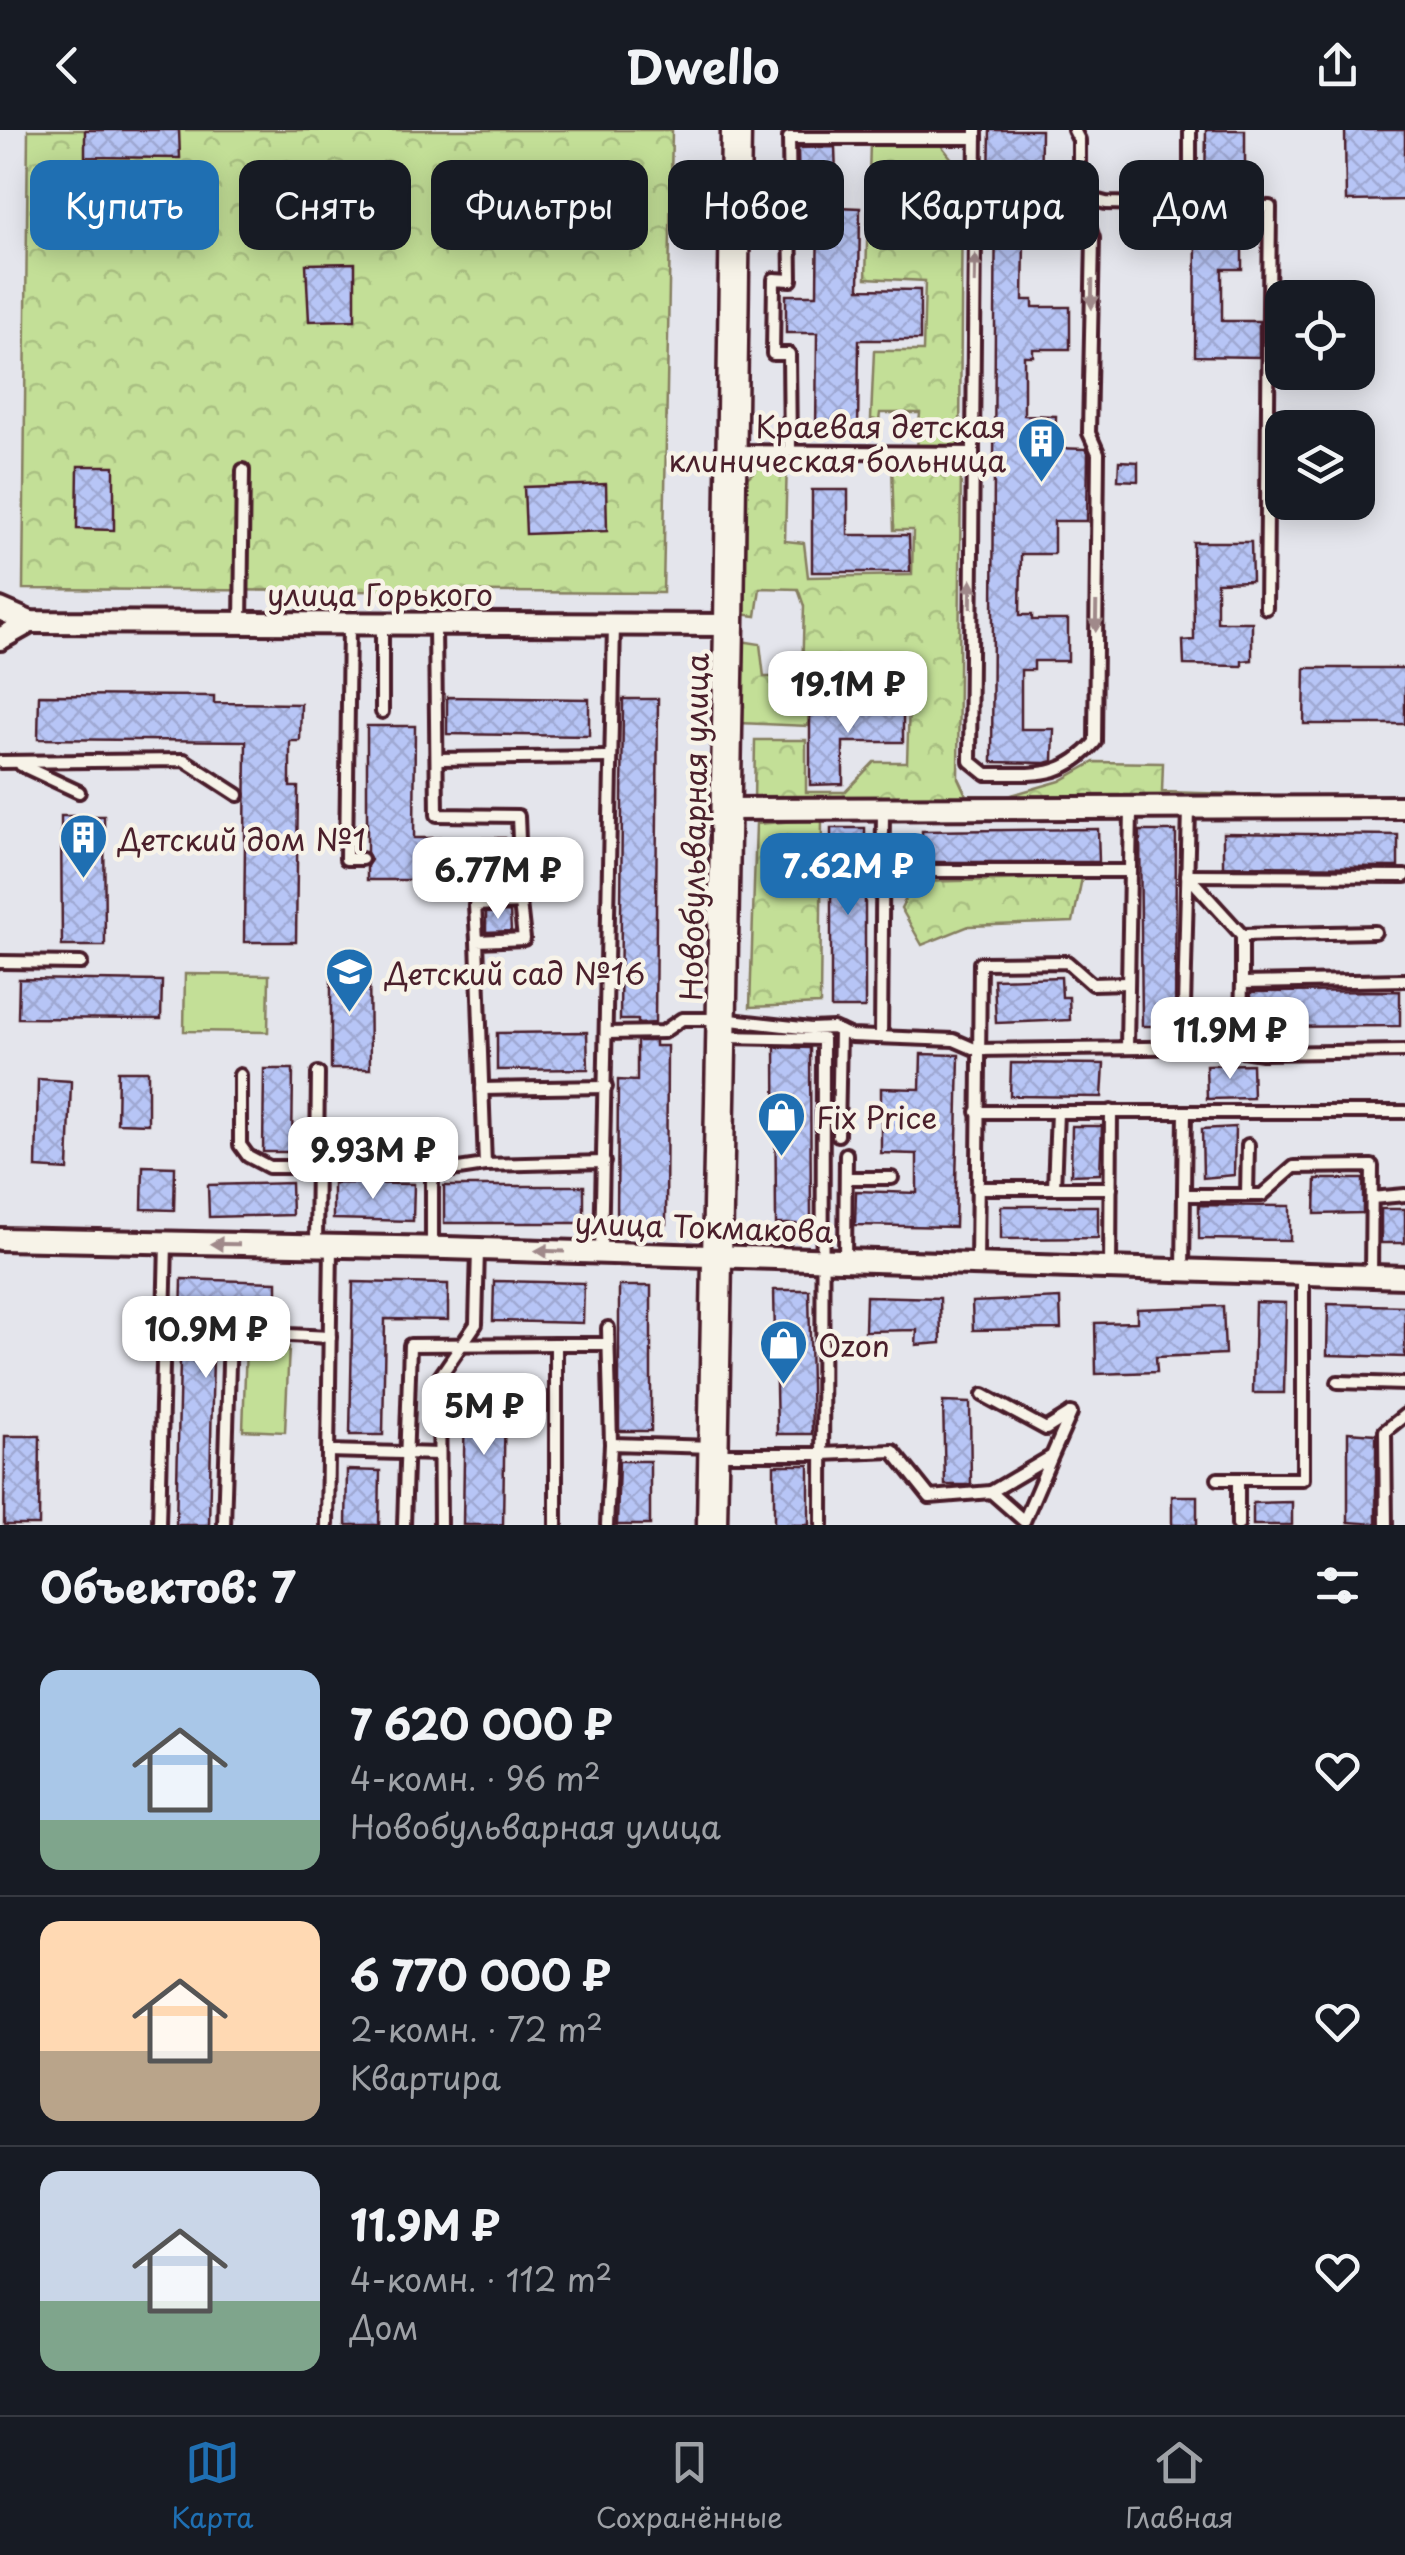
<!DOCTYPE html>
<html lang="ru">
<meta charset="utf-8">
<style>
body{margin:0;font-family:"Playpen Sans",sans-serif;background:#242831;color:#f1f3f6;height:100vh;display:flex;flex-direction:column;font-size:38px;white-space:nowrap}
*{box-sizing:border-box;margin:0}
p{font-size:32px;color:#9ea1a6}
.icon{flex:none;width:55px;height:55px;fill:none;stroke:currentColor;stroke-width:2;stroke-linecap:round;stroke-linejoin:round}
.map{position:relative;height:1395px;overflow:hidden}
.side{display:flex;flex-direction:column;background:#171b24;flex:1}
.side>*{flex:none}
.guide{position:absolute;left:30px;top:30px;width:1345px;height:90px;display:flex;gap:20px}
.buttons{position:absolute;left:1265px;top:150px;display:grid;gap:20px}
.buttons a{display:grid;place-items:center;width:110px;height:110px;border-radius:20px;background:#171b24;box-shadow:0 5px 25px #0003;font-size:50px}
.price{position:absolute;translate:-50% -85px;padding:0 22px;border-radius:20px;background:#fff;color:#222;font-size:32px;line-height:65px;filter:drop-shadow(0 2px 5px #0008)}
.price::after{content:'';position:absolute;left:50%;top:60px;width:30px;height:22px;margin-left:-15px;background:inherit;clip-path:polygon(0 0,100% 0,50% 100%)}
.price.on{background:#1f6fb2;color:#fff}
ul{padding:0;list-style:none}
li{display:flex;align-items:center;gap:30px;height:250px;padding:0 40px}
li+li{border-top:2px solid #363941}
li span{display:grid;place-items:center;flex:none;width:280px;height:200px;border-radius:20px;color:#555}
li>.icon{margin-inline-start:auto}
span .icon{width:120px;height:120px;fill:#fffc;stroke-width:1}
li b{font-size:42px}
h2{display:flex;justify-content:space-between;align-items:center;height:120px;padding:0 40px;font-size:42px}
.chip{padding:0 35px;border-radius:20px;background:#171b24;box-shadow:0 5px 25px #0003;font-size:35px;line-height:90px}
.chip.on{background:#1f6fb2;color:#fff}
header{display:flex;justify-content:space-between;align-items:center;height:130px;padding:0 40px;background:#171b24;font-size:45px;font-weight:700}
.menu{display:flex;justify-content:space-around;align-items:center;height:140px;border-top:2px solid #363941;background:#171b24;font-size:28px;color:#9ea1a6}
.menu a{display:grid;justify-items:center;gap:5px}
.menu .on{color:#1f6fb2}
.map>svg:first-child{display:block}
</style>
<header><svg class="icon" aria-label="back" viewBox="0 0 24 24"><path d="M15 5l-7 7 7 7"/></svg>Dwello<svg class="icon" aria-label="share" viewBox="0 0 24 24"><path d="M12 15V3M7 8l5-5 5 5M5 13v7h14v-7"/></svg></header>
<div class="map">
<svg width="1405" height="1395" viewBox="0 0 1405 1395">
<defs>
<pattern id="forest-crowns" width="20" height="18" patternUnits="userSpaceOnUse" patternTransform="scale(2.5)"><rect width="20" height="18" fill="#c3df97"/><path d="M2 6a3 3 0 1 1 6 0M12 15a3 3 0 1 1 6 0" fill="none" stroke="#a9bf82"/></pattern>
<pattern id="building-cross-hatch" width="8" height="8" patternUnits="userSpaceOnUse" patternTransform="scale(2.5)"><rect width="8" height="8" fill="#b7c5f6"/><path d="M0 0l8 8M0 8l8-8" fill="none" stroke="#9fa9d3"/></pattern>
</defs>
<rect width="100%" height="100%" fill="#e4e5ec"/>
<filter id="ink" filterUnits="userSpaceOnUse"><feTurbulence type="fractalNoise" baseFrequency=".01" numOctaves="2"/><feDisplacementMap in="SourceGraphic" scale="20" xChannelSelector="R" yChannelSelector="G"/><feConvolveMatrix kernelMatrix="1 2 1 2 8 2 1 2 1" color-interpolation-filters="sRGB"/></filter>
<g filter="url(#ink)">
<g fill="url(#forest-crowns)" stroke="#867f61" stroke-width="2.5">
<polygon points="28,0 672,0 663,463 23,459"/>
<polygon points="870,13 940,14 956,34 962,52 960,312 953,318 917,318 920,283 880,283 879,291 871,289 874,221 923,221 925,151 866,148"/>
<polygon points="768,328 787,328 785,411 804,413 808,447 912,445 913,400 894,400 892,334 961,338 958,648 966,665 1008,666 1060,651 1094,632 1163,633 1162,662 1272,665 1271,673 754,673 755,610 806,610 806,662 845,662 874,632 907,632 909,573 809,572 808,596 739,593 741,511 760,514 764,547 802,547 804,476 798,459 760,458 756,486 740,484 740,437 746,427 747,348"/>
<polygon points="822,689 820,874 750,877 756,694"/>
<polygon points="1082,748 1073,792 969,796 922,815 901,778 915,752"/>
</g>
<g fill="#c3df97" stroke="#867f61" stroke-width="2.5">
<polygon points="185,844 269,845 268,902 184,901"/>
<polygon points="246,1215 289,1217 285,1302 243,1300"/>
</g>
<g fill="url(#building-cross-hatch)" stroke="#4a1f2b" stroke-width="2.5">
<polygon points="85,0 179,0 180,28 85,27"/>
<polygon points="990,0 1041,0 1040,78 1056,78 1056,111 1024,111 1023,170 1033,170 1033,177 1070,177 1070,219 1033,219 1033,226 1024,226 1024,285 1056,286 1055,318 1086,319 1088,322 1087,391 1054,391 1054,424 1021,424 1020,485 1032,485 1032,490 1068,490 1068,531 1034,531 1034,540 1021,540 1021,599 1054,599 1053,631 1046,633 992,632 996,51 989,51"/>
<polygon points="1206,0 1245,0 1245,58 1205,57"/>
<polygon points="1345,0 1405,0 1405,70 1346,71"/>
<polygon points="835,17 837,77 860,78 859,159 920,160 920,210 859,210 858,304 816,304 817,203 786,203 786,165 817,165 818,68 799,69 798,18"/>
<polygon points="1196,97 1242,98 1242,139 1222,139 1222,191 1259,191 1259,227 1195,226"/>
<polygon points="355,133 355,190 309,191 306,134"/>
<polygon points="1119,331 1138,332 1138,351 1118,350"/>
<polygon points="78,336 114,336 114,400 77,399"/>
<polygon points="606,354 607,401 526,404 524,357"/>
<polygon points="812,360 848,360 848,405 909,405 910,442 812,442"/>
<polygon points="1193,412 1251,412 1252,451 1217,452 1217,492 1252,492 1252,530 1242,531 1242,536 1184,535 1183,511 1194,510"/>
<polygon points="1305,538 1405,538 1405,594 1304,594"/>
<polygon points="39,565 214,566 214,573 301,574 300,611 290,611 290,657 298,657 296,812 244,812 246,611 38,609"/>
<polygon points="447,567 589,569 589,606 447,604"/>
<polygon points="623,569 658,569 655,893 638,894 638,890 620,890"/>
<polygon points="810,576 903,576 903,612 843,612 843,654 810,655"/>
<polygon points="367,596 415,596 414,708 505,708 505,750 367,750 367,736 371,730 367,722"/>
<polygon points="61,686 104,686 105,816 62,816"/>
<rect x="831" y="698" width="34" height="180"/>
<polygon points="1098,699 1099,732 922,732 922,701"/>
<polygon points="1140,701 1176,701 1175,896 1142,896"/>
<polygon points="1223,703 1398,705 1398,737 1223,736"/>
<polygon points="510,782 511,801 486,802 486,783"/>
<polygon points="331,831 369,831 370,939 331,939"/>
<polygon points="1061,847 1062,867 1069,867 1070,890 996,893 994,849"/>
<polygon points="19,849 162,851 161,889 18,888"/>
<polygon points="1400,861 1400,896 1251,897 1251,862"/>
<polygon points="587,902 588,939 497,940 497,903"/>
<polygon points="637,911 655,911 655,916 667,916 666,1094 617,1093 618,950 637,951"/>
<polygon points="775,917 810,918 811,1094 776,1094"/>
<polygon points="921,924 959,925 955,1097 855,1095 856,1061 917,1063 917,1024 881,1023 881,958 920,959"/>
<polygon points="1011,933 1104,934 1102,967 1010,966"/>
<polygon points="1252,934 1253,968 1207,969 1206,935"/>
<polygon points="264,939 293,939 292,1022 263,1022"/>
<polygon points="118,941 148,941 148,994 117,993"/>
<polygon points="38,949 71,951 68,1040 36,1038"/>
<polygon points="1072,996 1102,996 1100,1044 1071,1045"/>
<polygon points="1235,997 1234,1045 1203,1048 1202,999"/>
<polygon points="143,1036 175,1037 174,1080 142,1079"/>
<polygon points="1316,1049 1363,1049 1363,1083 1315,1084"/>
<polygon points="291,1053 292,1085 209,1087 208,1055"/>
<polygon points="333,1053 414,1054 413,1091 333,1089"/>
<rect x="444" y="1056" width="140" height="37"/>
<polygon points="1199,1075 1290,1076 1290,1110 1199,1109"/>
<polygon points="1001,1076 1098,1076 1098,1108 1001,1109"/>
<rect x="1381" y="1079" width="24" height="34"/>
<polygon points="182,1149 277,1152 277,1186 214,1184 209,1395 176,1395"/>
<polygon points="494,1151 584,1153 583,1193 493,1191"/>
<polygon points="353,1152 448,1154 448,1190 385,1189 383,1305 350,1305"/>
<rect x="619" y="1156" width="32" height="145"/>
<polygon points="774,1160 809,1160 812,1304 777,1304"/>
<polygon points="866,1166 940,1168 941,1213 916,1215 917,1200 865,1201"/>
<polygon points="1060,1168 1061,1199 973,1200 972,1172"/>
<polygon points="1255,1172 1286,1173 1284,1263 1253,1263"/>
<polygon points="1328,1174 1405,1176 1405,1227 1327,1225"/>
<polygon points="1223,1176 1225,1224 1156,1227 1157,1242 1096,1244 1095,1193 1137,1192 1137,1179"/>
<polygon points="465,1261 505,1262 503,1395 463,1395"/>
<polygon points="943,1272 970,1273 971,1355 945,1355"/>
<polygon points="1348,1302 1376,1304 1376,1394 1348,1392"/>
<polygon points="5,1306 40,1306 39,1395 4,1395"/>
<polygon points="619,1331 650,1331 650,1395 617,1395"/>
<rect x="774" y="1335" width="35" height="60"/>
<polygon points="347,1340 380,1341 379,1395 346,1395"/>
<rect x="1172" y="1366" width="25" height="29"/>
<polygon points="1292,1372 1292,1395 1253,1395 1253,1373"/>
</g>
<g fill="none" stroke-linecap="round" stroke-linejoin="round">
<defs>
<g id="service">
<path d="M976,0l-6,631 16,13c47,-1 75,7 109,-32l3,-289 -9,-20 4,-195 -14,-42v-56l-5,-10"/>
<polyline points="1190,0 1190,44"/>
<polyline points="1079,66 1106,73 1270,77 1266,478"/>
<polyline points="732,321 973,323"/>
<polyline points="790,321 789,224 773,224 774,149 791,150 789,8 976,8"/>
<polyline points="241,493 243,340"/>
<polyline points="349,494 346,729 362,729"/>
<polyline points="382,494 382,582"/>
<polyline points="435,495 437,685 518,686 520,734"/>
<polyline points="437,629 611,627"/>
<polyline points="0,632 184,630 238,665"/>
<polyline points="21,635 79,662"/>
<polyline points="882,741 1130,741"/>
<polyline points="1187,745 1405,746"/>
<polyline points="1188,746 1242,805 1242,853"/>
<polyline points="1242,805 1375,802"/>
<polyline points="0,832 81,833"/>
<polyline points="607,903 663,902 682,889 722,889 811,899 833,898 851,906 954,910 977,920 1222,917 1262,923 1405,921"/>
<polyline points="725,907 823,909 822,1395"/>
<polyline points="881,907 883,679"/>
<polyline points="1127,918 1131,679"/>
<polyline points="1183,918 1189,679"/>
<polyline points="1240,920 1242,853 1405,850"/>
<polyline points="240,945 240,1015 248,1026 269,1037 317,1037"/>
<polyline points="482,959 606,957"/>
<polyline points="977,982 1405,982"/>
<polyline points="838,1005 840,901"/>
<polyline points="485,1035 604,1032"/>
<polyline points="846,1048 892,1048"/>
<polyline points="977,1058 1111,1058"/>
<polyline points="1054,1058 1057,982"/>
<polyline points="1184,1065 1262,1065 1294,1037 1372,1036 1371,1145"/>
<polyline points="1247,1065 1248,1015"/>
<polyline points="1372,1068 1405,1065"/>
<polyline points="316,1115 318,943"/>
<polyline points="432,1117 432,1043 485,1035 477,811 524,809 520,773 475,775 477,811"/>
<polyline points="601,1122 614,495"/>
<polyline points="845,1130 846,1024"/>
<polyline points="977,1135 980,833 1067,832 1092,854 1128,853"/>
<polyline points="1110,1139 1111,981"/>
<polyline points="1183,1141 1185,982"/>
<polyline points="608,1198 611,1314"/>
<polyline points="1338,1252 1405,1254"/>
<polyline points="983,1265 1046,1299 1070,1284"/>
<polyline points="328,1321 439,1324"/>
<polyline points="715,1324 822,1324 893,1321 930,1367 991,1362"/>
<polyline points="1052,1326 1024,1391 991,1362 1052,1326 1071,1283"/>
<polyline points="1218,1349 1303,1349 1303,1145"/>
<polyline points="1238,1349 1238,1395"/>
<polyline points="159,1395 166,1113"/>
<polyline points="224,1395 230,1202 330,1207"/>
<polyline points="327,1395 331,1116"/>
<polyline points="404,1395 410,1215 556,1214"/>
<polyline points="440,1395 439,1248 476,1194 478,1120"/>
<polyline points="556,1395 556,1214 608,1214"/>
<polyline points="607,1395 611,1314 714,1317"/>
<polyline points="1386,1395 1385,1301 1405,1285"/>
</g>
<g id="minor">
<polyline points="0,479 30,492 729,495"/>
<polyline points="0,509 30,492"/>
<polyline points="726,679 1405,677"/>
<polyline points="0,1109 446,1118 1405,1147"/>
</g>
<polyline id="tertiary" points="712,1395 729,495 736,0"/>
</defs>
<use href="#service" stroke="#4a1f2b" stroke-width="18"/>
<use href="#minor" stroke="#4a1f2b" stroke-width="28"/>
<use href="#tertiary" stroke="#4a1f2b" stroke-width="35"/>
<use href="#service" stroke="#f7f3e8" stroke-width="10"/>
<use href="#minor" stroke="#f7f3e8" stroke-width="20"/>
<use href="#tertiary" stroke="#f7f3e8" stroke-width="28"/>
</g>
<defs><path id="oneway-solid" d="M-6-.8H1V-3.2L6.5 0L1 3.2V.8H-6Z" transform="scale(2.5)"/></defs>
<g fill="#a0898a">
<use href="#oneway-solid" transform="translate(975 139) rotate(-89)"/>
<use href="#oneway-solid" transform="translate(1092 164) rotate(91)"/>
<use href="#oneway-solid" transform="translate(971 464) rotate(-89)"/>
<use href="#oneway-solid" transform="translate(1096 487) rotate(91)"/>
<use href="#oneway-solid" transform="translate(225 1114) rotate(-179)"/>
<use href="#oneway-solid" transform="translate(550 1121) rotate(-178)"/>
</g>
</g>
<defs>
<symbol id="building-pin" viewBox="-11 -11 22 30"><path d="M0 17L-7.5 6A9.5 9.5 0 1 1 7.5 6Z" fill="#1f6fb2" stroke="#f7f3e8"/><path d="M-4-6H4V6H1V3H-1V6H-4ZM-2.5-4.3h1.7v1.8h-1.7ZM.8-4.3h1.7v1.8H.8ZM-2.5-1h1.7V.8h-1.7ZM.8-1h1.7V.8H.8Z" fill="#fff"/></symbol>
<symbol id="school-pin" viewBox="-11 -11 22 30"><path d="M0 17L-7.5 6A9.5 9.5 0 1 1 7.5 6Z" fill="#1f6fb2" stroke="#f7f3e8"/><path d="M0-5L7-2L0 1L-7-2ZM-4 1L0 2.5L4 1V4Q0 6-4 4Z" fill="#fff"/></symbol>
<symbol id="shop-pin" viewBox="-11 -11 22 30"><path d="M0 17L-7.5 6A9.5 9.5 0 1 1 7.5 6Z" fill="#1f6fb2" stroke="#f7f3e8"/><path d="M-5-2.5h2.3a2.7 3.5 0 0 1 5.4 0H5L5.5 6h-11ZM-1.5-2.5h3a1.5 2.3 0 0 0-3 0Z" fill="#fff"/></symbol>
</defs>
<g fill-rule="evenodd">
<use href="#building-pin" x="1014" y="284" width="55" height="75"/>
<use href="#building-pin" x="56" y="680" width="55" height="75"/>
<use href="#school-pin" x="322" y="814" width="55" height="75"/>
<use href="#shop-pin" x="754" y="958" width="55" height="75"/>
<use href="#shop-pin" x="756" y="1186" width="55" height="75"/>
</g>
<g text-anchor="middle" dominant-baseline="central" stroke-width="9" stroke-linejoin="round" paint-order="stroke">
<g font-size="30" fill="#4a1f2b" stroke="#f7f3e8" text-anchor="start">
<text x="1006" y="295" text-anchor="end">Краевая детская<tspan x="1006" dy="34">клиническая больница</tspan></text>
<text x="118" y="708">Детский дом №1</text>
<text x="385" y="842">Детский сад №16</text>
<text x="816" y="986">Fix Price</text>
<text x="818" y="1214">Ozon</text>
</g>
<g font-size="30" fill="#4a1f2b" stroke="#f7f3e8">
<text x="380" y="463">улица Горького</text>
<text transform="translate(693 697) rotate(-89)">Новобульварная улица</text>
<text transform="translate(704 1096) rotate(2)">улица Токмакова</text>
</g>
</g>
</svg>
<div class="buttons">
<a><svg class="icon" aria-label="locate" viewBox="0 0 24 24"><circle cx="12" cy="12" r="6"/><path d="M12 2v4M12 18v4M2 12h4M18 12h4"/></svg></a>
<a><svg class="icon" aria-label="layers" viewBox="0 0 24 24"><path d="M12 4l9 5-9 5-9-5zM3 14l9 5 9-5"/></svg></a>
</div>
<b class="price" style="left:848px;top:606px">19.1M ₽</b>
<b class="price on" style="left:848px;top:788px">7.62M ₽</b>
<b class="price" style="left:498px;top:792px">6.77M ₽</b>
<b class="price" style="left:1230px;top:952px">11.9M ₽</b>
<b class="price" style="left:373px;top:1072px">9.93M ₽</b>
<b class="price" style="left:206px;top:1251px">10.9M ₽</b>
<b class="price" style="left:484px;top:1328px">5M ₽</b>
<div class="guide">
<a class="chip on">Купить</a>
<a class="chip">Снять</a>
<a class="chip">Фильтры</a>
<a class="chip">Новое</a>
<a class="chip">Квартира</a>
<a class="chip">Дом</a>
</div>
</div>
<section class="side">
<h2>Объектов: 7<svg class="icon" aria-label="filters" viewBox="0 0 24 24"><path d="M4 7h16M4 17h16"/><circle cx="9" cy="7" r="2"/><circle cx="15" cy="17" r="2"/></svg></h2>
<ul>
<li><span style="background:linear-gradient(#a9c7e8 75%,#7fa58c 0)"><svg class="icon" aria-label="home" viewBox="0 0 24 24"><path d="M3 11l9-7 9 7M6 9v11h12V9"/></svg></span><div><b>7 620 000 ₽</b><p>4-комн. · 96 m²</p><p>Новобульварная улица</p></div><svg class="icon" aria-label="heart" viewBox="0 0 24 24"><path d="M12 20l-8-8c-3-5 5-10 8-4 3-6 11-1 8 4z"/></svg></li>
<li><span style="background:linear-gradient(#ffd9b3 65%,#b9a48a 0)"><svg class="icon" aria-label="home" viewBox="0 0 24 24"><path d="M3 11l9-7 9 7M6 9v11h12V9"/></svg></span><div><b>6 770 000 ₽</b><p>2-комн. · 72 m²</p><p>Квартира</p></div><svg class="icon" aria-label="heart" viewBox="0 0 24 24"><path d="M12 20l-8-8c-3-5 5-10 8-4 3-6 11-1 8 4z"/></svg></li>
<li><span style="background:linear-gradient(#c9d6e8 65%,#7fa58c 0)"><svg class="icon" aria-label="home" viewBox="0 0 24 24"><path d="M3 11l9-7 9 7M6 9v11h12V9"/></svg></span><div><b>11.9M ₽</b><p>4-комн. · 112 m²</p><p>Дом</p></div><svg class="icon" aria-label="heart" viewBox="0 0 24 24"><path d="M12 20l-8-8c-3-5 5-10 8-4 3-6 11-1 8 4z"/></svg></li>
</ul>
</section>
<nav class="menu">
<a class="on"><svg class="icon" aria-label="map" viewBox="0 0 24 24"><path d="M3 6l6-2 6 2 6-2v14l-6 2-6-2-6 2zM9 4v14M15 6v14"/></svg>Карта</a>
<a><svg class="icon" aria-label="saved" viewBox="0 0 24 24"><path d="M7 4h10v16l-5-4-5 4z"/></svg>Сохранённые</a>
<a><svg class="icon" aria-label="home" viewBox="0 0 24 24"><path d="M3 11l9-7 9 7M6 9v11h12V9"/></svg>Главная</a>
</nav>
